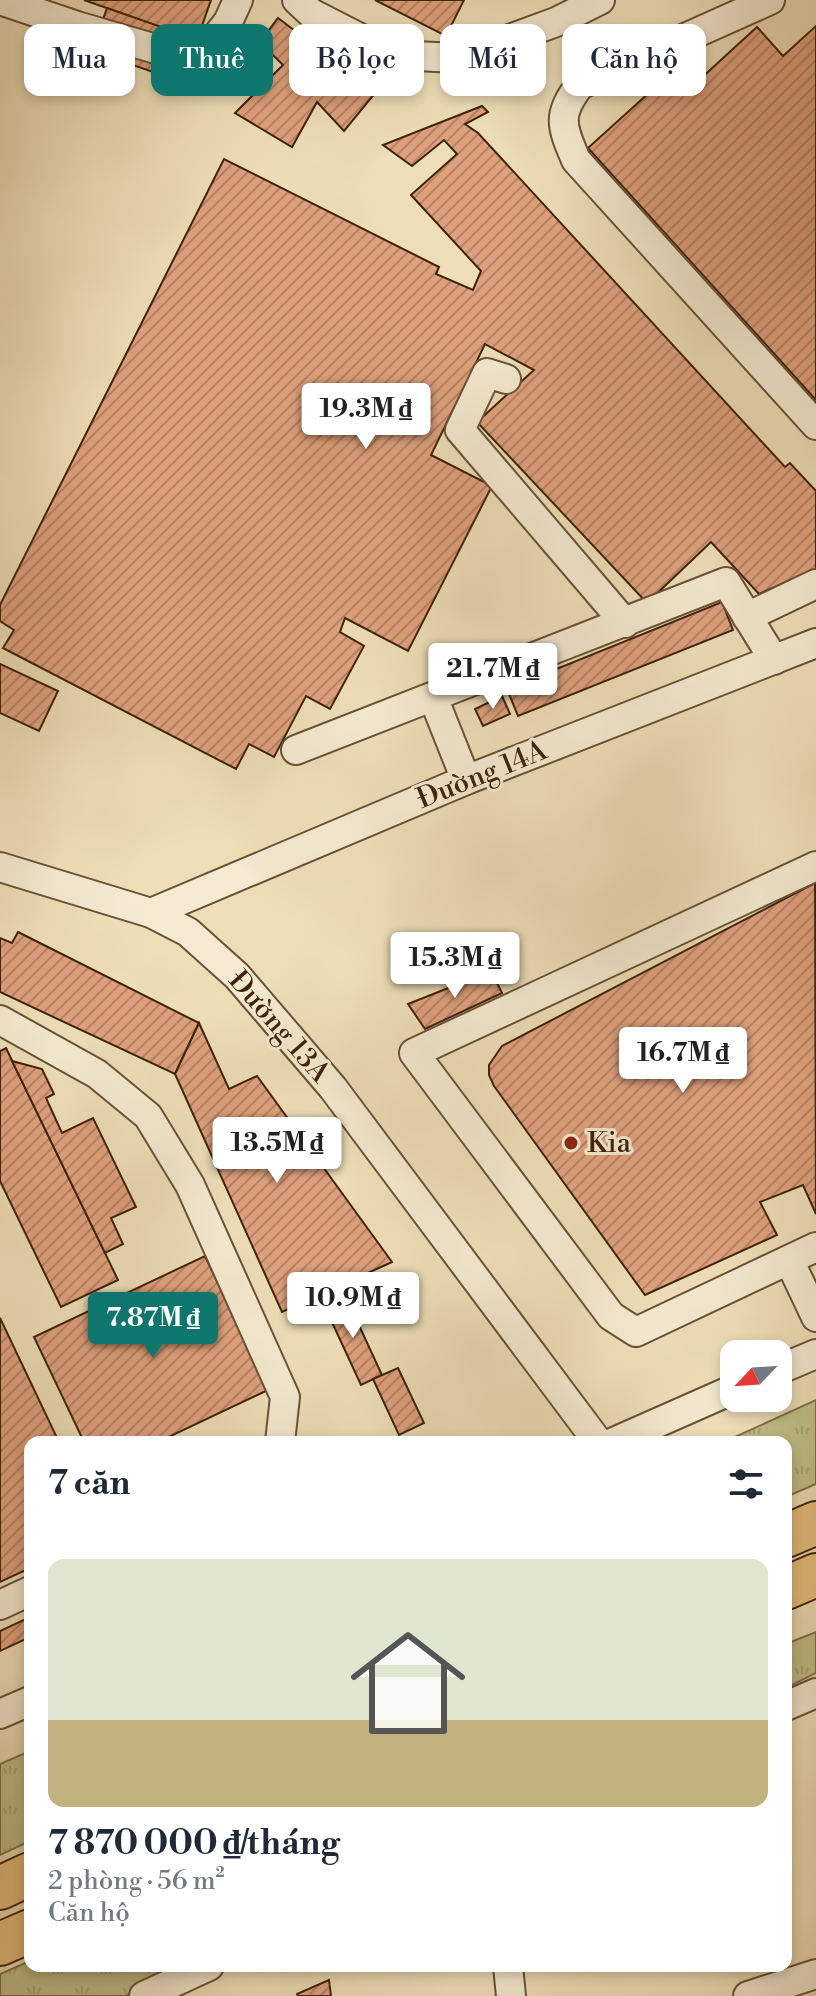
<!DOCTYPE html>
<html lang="vi">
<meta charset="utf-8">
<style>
body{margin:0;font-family:"Libre Bodoni",serif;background:#f6f6f7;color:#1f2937;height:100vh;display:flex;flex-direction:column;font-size:30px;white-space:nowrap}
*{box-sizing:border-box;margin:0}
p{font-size:26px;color:#747a83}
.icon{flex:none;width:44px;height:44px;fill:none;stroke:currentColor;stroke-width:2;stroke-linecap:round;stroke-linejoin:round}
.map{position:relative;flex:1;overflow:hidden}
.drawer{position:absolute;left:24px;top:1436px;width:768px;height:536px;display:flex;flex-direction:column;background:#fff;border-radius:16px;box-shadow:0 4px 12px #0003}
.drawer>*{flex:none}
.guide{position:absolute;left:24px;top:24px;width:768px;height:72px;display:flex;gap:16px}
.needle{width:52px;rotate:245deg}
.fabs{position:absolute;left:720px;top:1340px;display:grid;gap:16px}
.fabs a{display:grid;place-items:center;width:72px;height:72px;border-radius:16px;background:#fff;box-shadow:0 4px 12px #0003;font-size:40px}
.price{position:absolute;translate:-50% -68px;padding:0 18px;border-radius:8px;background:#fff;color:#222;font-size:26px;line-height:52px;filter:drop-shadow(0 2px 4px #0008)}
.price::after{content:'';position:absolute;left:50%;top:48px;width:24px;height:18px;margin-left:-12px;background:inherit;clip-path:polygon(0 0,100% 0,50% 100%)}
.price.active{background:#0f766e;color:#fff}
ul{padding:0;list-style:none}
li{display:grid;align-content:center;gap:16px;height:424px;padding:0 24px}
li+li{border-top:2px solid #e0e1e3}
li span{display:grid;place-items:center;height:248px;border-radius:16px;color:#555}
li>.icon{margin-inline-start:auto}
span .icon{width:144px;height:144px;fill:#fffc;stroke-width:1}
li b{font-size:34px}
h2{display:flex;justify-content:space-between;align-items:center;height:96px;padding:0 24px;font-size:34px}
.tag{padding:0 28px;border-radius:16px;background:#fff;box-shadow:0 4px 12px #0003;font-size:28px;line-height:72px}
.tag.active{background:#0f766e;color:#fff}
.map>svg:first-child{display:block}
</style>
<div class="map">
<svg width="816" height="1996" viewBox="0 0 816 1996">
<defs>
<pattern id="grass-tufts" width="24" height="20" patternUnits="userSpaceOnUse" patternTransform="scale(2)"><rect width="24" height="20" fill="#c0bf89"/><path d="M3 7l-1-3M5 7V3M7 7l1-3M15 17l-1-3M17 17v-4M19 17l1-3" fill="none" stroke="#a6a475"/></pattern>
<pattern id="building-hatch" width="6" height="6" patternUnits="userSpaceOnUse" patternTransform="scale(2)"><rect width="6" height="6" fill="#dfa17d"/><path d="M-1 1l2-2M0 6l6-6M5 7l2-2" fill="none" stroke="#b68365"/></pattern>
</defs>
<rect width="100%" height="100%" fill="#eedeb8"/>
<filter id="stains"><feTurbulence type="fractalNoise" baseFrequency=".0025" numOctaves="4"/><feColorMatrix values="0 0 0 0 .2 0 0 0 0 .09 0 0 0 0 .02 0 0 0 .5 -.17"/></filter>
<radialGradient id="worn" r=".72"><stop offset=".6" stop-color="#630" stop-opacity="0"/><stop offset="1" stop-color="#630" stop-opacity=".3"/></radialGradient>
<g fill="url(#grass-tufts)" stroke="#7f704a" stroke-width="2">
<polygon points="816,1400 816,1484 786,1497 786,1442 724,1442"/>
<polygon points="816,1632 816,1673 786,1688 786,1644"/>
<polygon points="30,1751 30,1841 0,1855 0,1764"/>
<polygon points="30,1961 30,1966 193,1966 125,1996 0,1996 0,1974"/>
</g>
<g fill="url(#building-hatch)" stroke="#3e220b" stroke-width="2">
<polygon points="84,0 211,0 197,40"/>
<polygon points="375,0 464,0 446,36"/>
<polygon points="107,8 170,30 156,73 92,51"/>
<polygon points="278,18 376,92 344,131 317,102 292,147 235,113 283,65 260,42"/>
<polygon points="816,26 816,400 588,148 682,63 698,81 757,27 783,56"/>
<polygon points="482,106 488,112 465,124 478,133 785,467 790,463 816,491 816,569 759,594 711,542 647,603 477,422 534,370 485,344 431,455 492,486 408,651 345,618 340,632 364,646 330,709 306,696 274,757 249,744 236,769 3,648 14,630 0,621 0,605 224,159 439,267 436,274 473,290 481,271 411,195 457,154 444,140 412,166 383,145"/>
<polygon points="722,602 733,630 518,716 507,689"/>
<polygon points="0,664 58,691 39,731 0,713"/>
<polygon points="502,696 510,714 483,726 475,709"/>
<polygon points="815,883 816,1214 803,1185 760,1202 777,1235 645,1295 494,1086 489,1075 489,1065 502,1046"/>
<polygon points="18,932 199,1023 175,1074 0,992 0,938 12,943"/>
<polygon points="491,971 502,993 425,1029 408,1004"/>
<polygon points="199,1023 229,1089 257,1076 392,1262 282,1312 175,1074"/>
<polygon points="6,1048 118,1280 61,1307 0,1181 0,1051"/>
<polygon points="12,1061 42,1069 54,1094 46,1098 62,1133 93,1118 136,1207 111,1218 123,1244 105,1253"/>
<polygon points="205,1256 268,1390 158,1442 84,1442 34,1337"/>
<polygon points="345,1295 382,1375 361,1385 324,1305"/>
<polygon points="0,1318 59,1442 30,1442 30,1568 0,1582"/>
<polygon points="398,1368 424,1423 399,1435 373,1379"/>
<polygon points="30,1617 30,1637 0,1651 0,1631"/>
<polygon points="329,1980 331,1996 298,1996 297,1994"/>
</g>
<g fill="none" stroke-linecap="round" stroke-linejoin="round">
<defs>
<g id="minor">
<polyline points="0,0 77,26 180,56 206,50 228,22 238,0"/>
<polyline points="297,0 311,13 393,55 458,58 556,22 600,0"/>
<path d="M770,0l-190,85c-24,30 -18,42 -4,75l240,265"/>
<polyline points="506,379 487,373 460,430 625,623"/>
<polyline points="747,617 816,584"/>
<polyline points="433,697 466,780"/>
<polyline points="296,750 726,582 774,660"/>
<polyline points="816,866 414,1053 611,1316 636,1332 816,1247"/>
<polyline points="0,867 151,913 188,932 237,976 333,1088 598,1442"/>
<polyline points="151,913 466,780 816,643"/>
<polyline points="0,1020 97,1074 148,1116 190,1185 285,1397 280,1442"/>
<polyline points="789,1260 816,1317"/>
<polyline points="778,1370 816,1354"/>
<polyline points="614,1442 734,1389"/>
<polyline points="0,1605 30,1591"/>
<polyline points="786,1706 816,1693"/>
<polyline points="0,1714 30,1701"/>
<polyline points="508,1966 511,1996"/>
<polyline points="144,1996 209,1966"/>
<polyline points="748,1996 816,1974"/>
</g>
<g id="highway">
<polyline points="786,1536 816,1523"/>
<polyline points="786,1588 816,1575"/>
<polyline points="0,1888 30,1874"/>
<polyline points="0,1944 30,1931"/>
</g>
</defs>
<use href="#minor" stroke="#6a5136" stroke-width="32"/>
<use href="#highway" stroke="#3e220b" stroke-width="46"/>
<use href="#minor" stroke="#f4ead1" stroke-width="28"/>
<use href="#highway" stroke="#e7bf7c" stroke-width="42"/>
</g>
<circle fill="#8f2418" stroke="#f4ead1" stroke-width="3" cx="571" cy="1143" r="8"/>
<g text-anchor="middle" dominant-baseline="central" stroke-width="6" stroke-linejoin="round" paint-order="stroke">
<g font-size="28" fill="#3e220b" stroke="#f4ead1">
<text transform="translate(482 775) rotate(-22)">Đường 14A</text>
<text transform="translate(279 1027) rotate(49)">Đường 13A</text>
</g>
<g font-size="28" fill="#3e220b" stroke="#f4ead1" text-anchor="start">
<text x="587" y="1143">Kia</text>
</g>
</g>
<rect width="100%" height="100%" filter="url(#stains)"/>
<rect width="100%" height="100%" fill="url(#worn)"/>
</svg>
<div class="fabs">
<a><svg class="needle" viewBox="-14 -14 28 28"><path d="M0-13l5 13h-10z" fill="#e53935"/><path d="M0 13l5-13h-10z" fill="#747a83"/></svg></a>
</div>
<b class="price" style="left:366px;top:451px">19.3M ₫</b>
<b class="price" style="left:493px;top:711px">21.7M ₫</b>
<b class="price" style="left:455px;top:1000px">15.3M ₫</b>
<b class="price" style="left:683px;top:1095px">16.7M ₫</b>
<b class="price" style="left:277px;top:1185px">13.5M ₫</b>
<b class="price" style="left:353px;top:1340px">10.9M ₫</b>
<b class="price active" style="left:153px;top:1360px">7.87M ₫</b>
<div class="guide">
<a class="tag">Mua</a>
<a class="tag active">Thuê</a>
<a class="tag">Bộ lọc</a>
<a class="tag">Mới</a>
<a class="tag">Căn hộ</a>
</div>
<section class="drawer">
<h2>7 căn<svg class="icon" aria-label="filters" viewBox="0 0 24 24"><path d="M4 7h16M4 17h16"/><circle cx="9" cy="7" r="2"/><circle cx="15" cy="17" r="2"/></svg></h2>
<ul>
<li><span style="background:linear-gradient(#dfe7d0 65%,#c2b280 0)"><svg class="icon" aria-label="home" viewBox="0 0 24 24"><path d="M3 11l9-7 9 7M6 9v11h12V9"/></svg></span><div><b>7 870 000 ₫/tháng</b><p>2 phòng · 56 m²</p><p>Căn hộ</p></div></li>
</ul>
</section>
</div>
